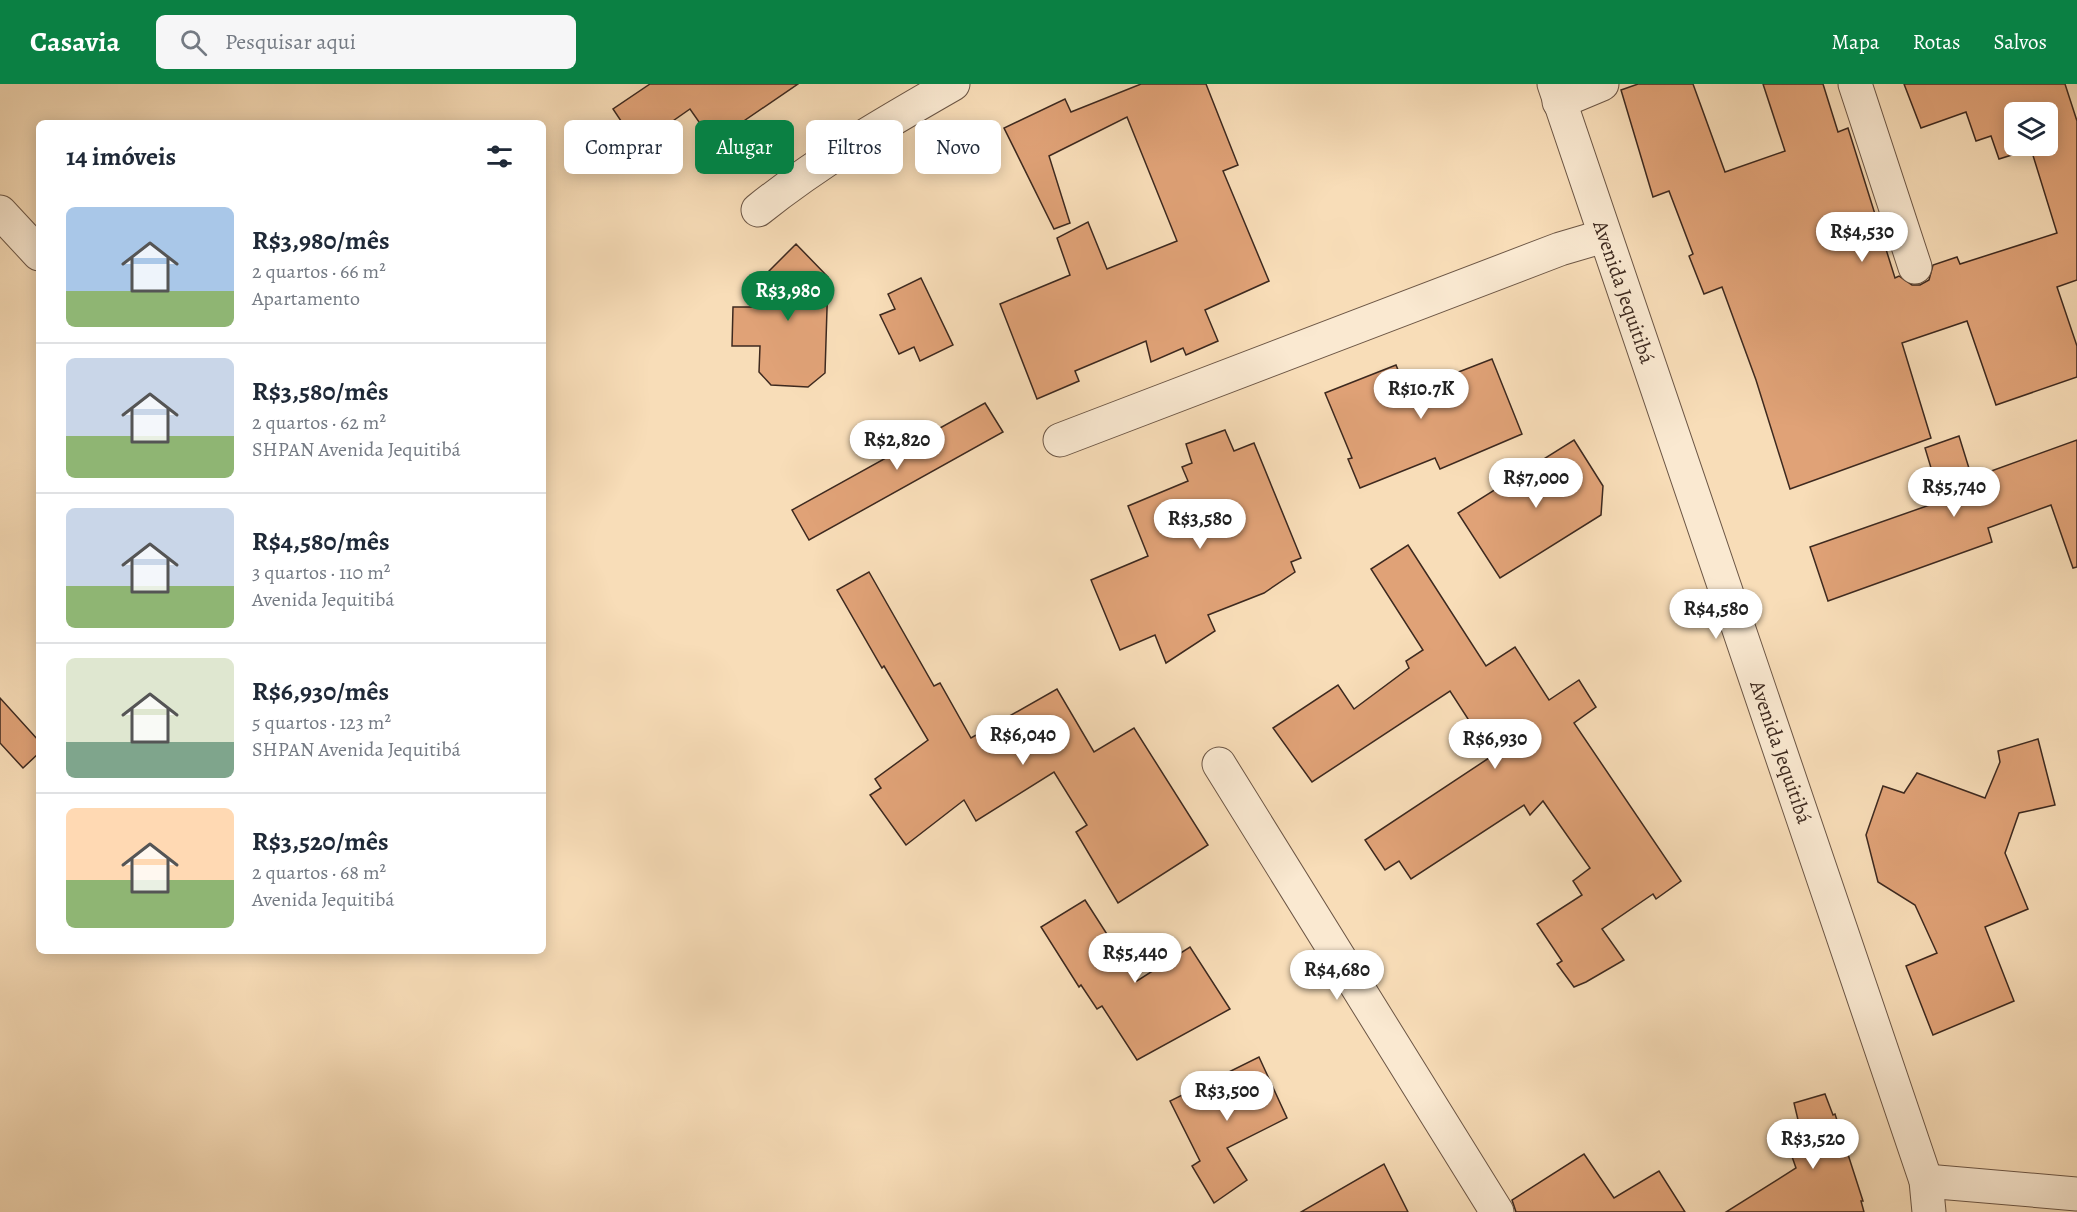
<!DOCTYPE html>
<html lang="pt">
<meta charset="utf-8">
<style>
body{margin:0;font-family:Alegreya,serif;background:#f6f6f7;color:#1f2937;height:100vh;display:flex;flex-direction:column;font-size:22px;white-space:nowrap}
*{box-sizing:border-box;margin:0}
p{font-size:20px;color:#747a83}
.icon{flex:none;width:33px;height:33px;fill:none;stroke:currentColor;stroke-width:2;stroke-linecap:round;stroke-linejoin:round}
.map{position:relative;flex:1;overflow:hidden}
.details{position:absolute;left:36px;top:36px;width:510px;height:834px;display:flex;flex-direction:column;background:#fff;border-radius:9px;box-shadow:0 3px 15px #0003}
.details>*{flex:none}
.top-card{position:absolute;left:564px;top:36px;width:570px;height:54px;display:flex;gap:12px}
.buttons{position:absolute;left:2004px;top:18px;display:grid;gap:12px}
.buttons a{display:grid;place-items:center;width:54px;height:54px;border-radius:9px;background:#fff;box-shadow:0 3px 15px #0003;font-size:30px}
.price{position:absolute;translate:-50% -51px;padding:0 14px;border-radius:21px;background:#fff;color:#222;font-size:20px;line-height:39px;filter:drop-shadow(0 2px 3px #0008)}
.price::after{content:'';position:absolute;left:50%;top:36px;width:18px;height:14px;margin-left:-9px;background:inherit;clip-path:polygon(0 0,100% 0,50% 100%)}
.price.current{background:#0b8043;color:#fff}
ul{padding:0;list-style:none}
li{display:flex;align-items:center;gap:18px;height:150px;padding:0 30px}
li+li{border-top:2px solid #e0e1e3}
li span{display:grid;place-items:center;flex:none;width:168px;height:120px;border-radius:9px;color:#555}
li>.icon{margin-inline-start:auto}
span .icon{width:72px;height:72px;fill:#fffc;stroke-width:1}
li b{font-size:26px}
h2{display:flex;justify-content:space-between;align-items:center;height:72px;padding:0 30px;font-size:26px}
.tag{padding:0 21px;border-radius:9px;background:#fff;box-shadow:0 3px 15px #0003;font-size:21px;line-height:54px}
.tag.current{background:#0b8043;color:#fff}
header{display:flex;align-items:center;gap:36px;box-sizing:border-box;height:84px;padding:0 30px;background:#0b8043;color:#fff}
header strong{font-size:28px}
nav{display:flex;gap:33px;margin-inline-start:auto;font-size:21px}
.search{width:420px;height:54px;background:#f6f6f7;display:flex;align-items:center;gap:15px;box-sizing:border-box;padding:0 21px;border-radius:9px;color:#747a83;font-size:22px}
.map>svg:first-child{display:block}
</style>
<header>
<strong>Casavia</strong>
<div class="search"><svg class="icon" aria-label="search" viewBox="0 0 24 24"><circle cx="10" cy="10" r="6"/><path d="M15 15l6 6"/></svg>Pesquisar aqui</div>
<nav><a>Mapa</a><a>Rotas</a><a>Salvos</a></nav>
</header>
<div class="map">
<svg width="2077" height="1128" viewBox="0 0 2077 1128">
<rect width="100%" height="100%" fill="#f8ddb8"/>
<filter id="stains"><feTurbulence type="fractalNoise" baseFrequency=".00333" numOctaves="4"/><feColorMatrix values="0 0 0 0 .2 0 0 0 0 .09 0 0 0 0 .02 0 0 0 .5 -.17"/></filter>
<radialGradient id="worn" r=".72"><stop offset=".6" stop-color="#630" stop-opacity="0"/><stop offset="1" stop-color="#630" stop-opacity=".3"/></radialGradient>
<g fill="#e0a277" stroke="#3d291f" stroke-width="1.5" fill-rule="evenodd">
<polygon points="650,0 798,0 713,58 690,25 647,55 638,43 629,49 613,25"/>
<polygon points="1141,0 1206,0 1238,81 1223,87 1269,197 1205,226 1218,257 1186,271 1183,264 1151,278 1146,257 1075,287 1079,297 1037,315 1000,220 1070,191 1057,154 1088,138 1107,185 1177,157 1127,33 1049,72 1070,139 1054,145 1004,44 1065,15 1071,28"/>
<path d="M1638,0h55l32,88 60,-21 -22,-67h60l15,48 10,-4 47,150 4,-2 13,9h8l9,-5 4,-15 24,-8 3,7 97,-31 -26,-84 -32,10 -8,-23 -15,5 -10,-29 -45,16 -17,-44h161l12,37v159l-20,7 20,59v31l-81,28 -29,-84 -65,22 29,95 -141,51 -34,-109 -34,-93 -18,7 -15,-38 4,-2 -24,-63 -16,6 -32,-107zM2014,28h34v34h-34z"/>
<polygon points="796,160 828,193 825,289 808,303 771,301 759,288 760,262 732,262 733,223 762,223 762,194"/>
<polygon points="921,194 953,261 920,277 914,263 899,270 880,231 895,225 888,210"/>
<polygon points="1492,275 1522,350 1440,385 1435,374 1360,404 1348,375 1352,374 1325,309 1396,281 1407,308"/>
<polygon points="985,319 1003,348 809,456 792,426"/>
<polygon points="1225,346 1234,367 1254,359 1301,474 1291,478 1295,488 1264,509 1208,531 1215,547 1166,579 1155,551 1120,566 1091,496 1148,472 1128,422 1188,397 1182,383 1192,379 1186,360"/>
<polygon points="1959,352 1972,394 2077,356 2077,483 2073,484 2051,421 1988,444 1992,458 1828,517 1810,463 1941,417 1925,364"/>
<polygon points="1574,356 1603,402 1601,431 1500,494 1458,429"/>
<polygon points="1408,461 1486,582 1515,563 1549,616 1579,596 1596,623 1574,639 1681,797 1656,815 1653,810 1602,845 1624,876 1586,898 1574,903 1557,880 1562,877 1537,840 1582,811 1573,797 1590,784 1543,717 1530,731 1524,721 1411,795 1399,777 1385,786 1365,756 1492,672 1450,607 1312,698 1273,644 1338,601 1354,625 1409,584 1406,577 1423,566 1371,485"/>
<polygon points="869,488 934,602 940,599 971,654 1057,605 1094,668 1134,644 1208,761 1118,819 1076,748 1087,741 1054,688 976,737 964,716 906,761 870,711 881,704 875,695 928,656 884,582 882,584 837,506"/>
<polygon points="0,614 39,657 39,669 23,684 0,659"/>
<polygon points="2038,655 2055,721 2019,729 2005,769 2028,825 1985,843 2014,917 1933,951 1906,882 1937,869 1915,821 1878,798 1866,751 1883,702 1904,709 1917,689 1985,714 2000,678 1998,667"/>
<polygon points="1085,816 1137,897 1190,863 1230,925 1137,976 1102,922 1097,925 1081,901 1079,903 1041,843"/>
<polygon points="1259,973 1287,1034 1227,1064 1247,1096 1214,1119 1192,1082 1200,1077 1170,1017"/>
<polygon points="1825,1010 1833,1031 1835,1030 1863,1117 1861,1117 1864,1128 1726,1128 1796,1084 1790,1067 1804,1061 1794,1019"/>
<polygon points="1584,1070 1614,1114 1659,1087 1685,1128 1516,1128 1512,1116"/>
<polygon points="1384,1080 1408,1128 1301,1128"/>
</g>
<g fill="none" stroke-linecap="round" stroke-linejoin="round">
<defs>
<g id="minor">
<polyline points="1554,0 1926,1097 1929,1128"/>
<polyline points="1855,0 1915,183"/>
<polyline points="1559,18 1602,0"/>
<path d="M758,126c61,-49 127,-87 195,-126"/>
<polyline points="0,128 39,170"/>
<polyline points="1060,356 1560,165 1604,152"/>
<polyline points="1219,680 1497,1128"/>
<polyline points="1926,1097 2077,1110"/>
</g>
</defs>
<use href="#minor" stroke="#6c5645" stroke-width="35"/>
<use href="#minor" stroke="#fae9d1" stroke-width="33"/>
</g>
<g text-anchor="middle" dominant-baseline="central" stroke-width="4.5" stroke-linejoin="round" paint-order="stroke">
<g font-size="21" fill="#3d291f" stroke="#fae9d1">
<text transform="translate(1624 208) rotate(71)">Avenida Jequitibá</text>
<text transform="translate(1781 668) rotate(71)">Avenida Jequitibá</text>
</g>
</g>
<rect width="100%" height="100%" filter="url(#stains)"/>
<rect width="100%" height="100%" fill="url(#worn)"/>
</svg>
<div class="buttons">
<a><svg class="icon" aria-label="layers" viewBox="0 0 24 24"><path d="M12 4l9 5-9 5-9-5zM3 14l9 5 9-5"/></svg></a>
</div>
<b class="price" style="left:1862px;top:179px">R$4,530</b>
<b class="price current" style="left:788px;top:238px">R$3,980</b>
<b class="price" style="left:1421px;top:336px">R$10.7K</b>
<b class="price" style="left:897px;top:387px">R$2,820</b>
<b class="price" style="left:1536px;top:425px">R$7,000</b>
<b class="price" style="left:1954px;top:434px">R$5,740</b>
<b class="price" style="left:1200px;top:466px">R$3,580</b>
<b class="price" style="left:1716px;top:556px">R$4,580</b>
<b class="price" style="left:1023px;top:682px">R$6,040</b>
<b class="price" style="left:1495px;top:686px">R$6,930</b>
<b class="price" style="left:1135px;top:900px">R$5,440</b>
<b class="price" style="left:1337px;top:917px">R$4,680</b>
<b class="price" style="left:1227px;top:1038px">R$3,500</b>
<b class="price" style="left:1813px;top:1086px">R$3,520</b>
<div class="top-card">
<a class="tag">Comprar</a>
<a class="tag current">Alugar</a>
<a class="tag">Filtros</a>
<a class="tag">Novo</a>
</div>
<section class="details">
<h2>14 imóveis<svg class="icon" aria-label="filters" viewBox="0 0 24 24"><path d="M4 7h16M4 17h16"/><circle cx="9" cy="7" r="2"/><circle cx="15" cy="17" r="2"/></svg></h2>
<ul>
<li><span style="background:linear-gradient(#a9c7e8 70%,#8fb573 0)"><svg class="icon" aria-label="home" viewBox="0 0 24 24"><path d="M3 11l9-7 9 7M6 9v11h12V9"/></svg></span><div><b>R$3,980/mês</b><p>2 quartos · 66 m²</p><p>Apartamento</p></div></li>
<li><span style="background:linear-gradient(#c9d6e8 65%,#8fb573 0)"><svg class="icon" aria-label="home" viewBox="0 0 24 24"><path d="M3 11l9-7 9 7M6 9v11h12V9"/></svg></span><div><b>R$3,580/mês</b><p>2 quartos · 62 m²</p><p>SHPAN Avenida Jequitibá</p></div></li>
<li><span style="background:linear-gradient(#c9d6e8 65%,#8fb573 0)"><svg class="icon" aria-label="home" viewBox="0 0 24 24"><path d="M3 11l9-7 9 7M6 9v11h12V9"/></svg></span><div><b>R$4,580/mês</b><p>3 quartos · 110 m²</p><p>Avenida Jequitibá</p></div></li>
<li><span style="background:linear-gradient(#dfe7d0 70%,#7fa58c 0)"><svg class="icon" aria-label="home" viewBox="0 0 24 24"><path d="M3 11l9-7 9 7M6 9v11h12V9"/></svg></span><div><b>R$6,930/mês</b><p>5 quartos · 123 m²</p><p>SHPAN Avenida Jequitibá</p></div></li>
<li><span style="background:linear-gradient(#ffd9b3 60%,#8fb573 0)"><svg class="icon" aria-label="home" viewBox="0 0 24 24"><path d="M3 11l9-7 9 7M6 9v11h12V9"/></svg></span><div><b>R$3,520/mês</b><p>2 quartos · 68 m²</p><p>Avenida Jequitibá</p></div></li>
</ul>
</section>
</div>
